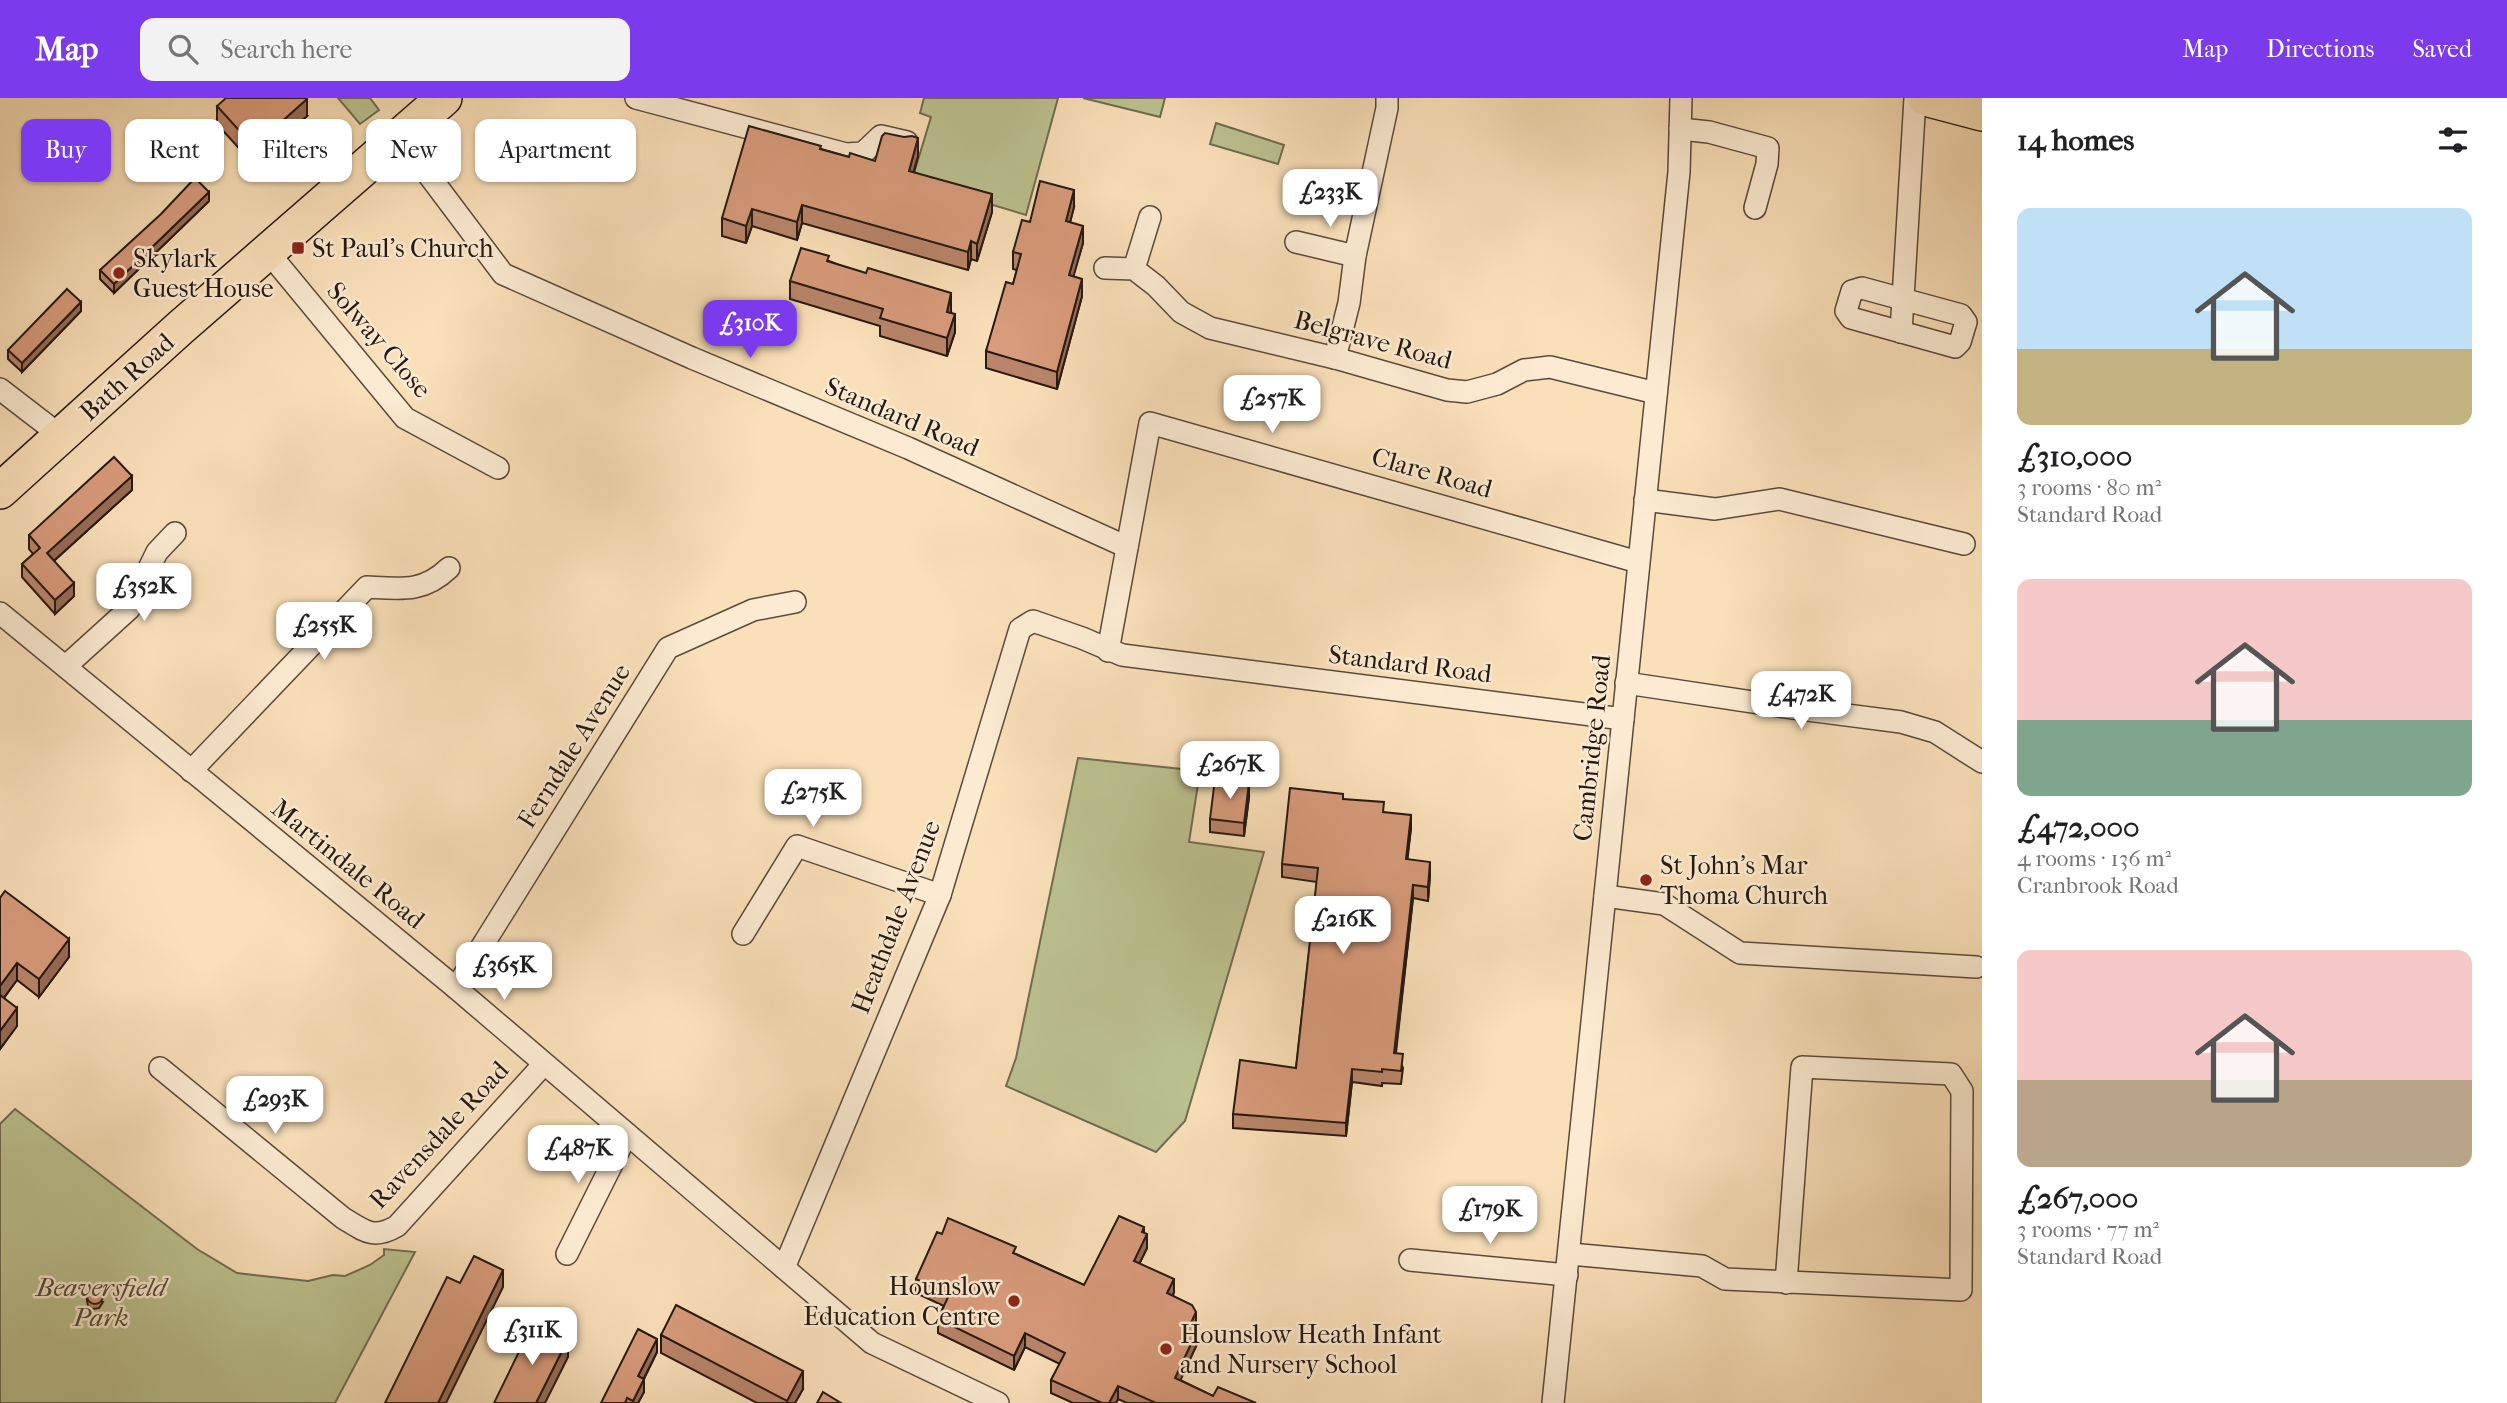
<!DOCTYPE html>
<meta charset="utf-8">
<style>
body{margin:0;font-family:"IM FELL French Canon",serif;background:#f2f2f2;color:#202124;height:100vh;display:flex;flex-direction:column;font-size:26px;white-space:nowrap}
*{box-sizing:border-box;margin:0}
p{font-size:23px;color:#757577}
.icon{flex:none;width:38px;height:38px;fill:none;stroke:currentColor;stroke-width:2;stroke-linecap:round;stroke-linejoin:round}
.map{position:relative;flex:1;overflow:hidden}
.sheet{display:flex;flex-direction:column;background:#fff;width:525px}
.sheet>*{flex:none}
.hud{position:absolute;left:21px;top:21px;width:665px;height:63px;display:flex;gap:14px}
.price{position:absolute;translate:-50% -60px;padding:0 16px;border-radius:14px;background:#fff;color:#222;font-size:23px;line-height:46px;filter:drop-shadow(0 2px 4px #0008)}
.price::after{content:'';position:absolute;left:50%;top:42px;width:21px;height:16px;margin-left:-10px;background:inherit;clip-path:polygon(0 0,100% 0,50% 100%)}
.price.selected{background:#7c3aed;color:#fff}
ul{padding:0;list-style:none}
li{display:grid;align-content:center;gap:14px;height:371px;padding:0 35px}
li span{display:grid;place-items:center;height:217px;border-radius:14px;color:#555}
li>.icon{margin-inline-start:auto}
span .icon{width:126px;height:126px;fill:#fffc;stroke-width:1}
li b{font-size:30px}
h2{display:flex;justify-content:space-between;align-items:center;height:84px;padding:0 35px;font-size:30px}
.pill{padding:0 24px;border-radius:14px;background:#fff;box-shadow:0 2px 5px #0004;font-size:24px;line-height:63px}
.pill.selected{background:#7c3aed;color:#fff}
header{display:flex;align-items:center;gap:42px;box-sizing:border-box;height:98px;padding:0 35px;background:#7c3aed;color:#fff}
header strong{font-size:33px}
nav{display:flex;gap:38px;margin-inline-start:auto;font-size:24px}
.search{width:490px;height:63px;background:#f2f2f2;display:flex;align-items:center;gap:18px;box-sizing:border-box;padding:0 24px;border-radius:14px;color:#757577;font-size:26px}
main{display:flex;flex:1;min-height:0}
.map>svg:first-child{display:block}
</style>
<header>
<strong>Map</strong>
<div class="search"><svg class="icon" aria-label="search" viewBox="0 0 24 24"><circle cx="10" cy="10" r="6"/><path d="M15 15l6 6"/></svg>Search here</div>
<nav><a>Map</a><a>Directions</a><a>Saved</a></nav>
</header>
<main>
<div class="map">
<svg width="1982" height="1305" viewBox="0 0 1982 1305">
<rect width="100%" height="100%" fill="#fae0b9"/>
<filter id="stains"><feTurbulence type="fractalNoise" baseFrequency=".00286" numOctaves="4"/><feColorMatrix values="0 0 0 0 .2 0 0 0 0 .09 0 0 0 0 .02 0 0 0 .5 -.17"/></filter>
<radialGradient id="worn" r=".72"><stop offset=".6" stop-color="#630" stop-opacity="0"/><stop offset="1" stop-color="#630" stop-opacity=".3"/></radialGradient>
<g fill="#bcc290" stroke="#706d51" stroke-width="2">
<polygon points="338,0 370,0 379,12 360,26"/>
<polygon points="924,0 1058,0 1026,117 993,107 991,111 911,85 931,19 920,15"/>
<polygon points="1083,0 1165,0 1160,19"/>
<polygon points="1216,25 1284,47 1278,66 1210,46"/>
<polygon points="1078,660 1200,673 1189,744 1264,754 1185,1023 1156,1054 1006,988 1016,960"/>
<polygon points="15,1011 197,1151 237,1175 308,1183 333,1177 345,1178 370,1167 384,1157 384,1151 415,1154 335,1305 0,1305 0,1026"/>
</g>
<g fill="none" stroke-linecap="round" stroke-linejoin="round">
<defs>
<g id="minor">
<polyline points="636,0 846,56 863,55 881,38 907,44"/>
<polyline points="1680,31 1709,34 1768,50 1767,66 1755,110"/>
<polyline points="400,39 503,176 692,260 908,350 1127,449"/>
<polyline points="1296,144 1355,158"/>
<polyline points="268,154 405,320 498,370"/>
<polyline points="1105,170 1134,171 1156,188 1181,214 1210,230 1335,260 1447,292 1467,294 1497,286 1524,272 1550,269 1656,295"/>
<polyline points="1134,171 1150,119"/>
<polygon points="1862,190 1961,217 1966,224 1960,244 1955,249 1851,220 1846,213 1852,193"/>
<polyline points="1901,234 1915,0"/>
<polyline points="1335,260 1349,205 1355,158 1387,10 1387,0"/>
<polyline points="0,291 61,338"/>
<polyline points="1645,402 1715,411 1779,401 1964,446"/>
<polyline points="0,515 456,890 872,1245 998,1305"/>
<polyline points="1108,553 1150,325 1638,464"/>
<polyline points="66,568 129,511 157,454 175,435"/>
<polyline points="1626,585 1792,610 1901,624 1935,634 1982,664"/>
<path d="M191,673l176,-184c34,2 56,6 82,-19"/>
<polyline points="1605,798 1664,806 1740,855 1976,869"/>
<polyline points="743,836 797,748 940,797"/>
<polyline points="456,890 668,550 753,512 795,504"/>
<path d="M160,970l183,150c22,13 30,22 54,8l147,-162"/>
<polyline points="567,1156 627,1036"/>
<polyline points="1570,1156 1702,1168 1725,1181 1961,1192 1962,993 1951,976 1802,969 1786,1185"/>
<polyline points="1410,1162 1567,1177"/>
<polyline points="784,1170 940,797 1020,531 1033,523 1082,540 1122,557 1623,621"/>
<polyline points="1553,1305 1679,74 1681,0"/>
</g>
<g id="primary">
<polyline points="1925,0 1982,15"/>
<polyline points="0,393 180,230 444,0"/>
</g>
</defs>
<use href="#minor" stroke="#5a4a3c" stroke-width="24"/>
<use href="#primary" stroke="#251812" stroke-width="38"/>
<use href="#minor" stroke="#fcebd2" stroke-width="21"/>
<use href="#primary" stroke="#fae0b9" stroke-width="35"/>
</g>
<g fill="#ba856a" stroke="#251812" stroke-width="2">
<polygon points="217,8 307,18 274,48 274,54 257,70 217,26"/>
<polygon points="821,51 849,59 875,63 918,58 914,74 992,114 977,163 971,161 968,172 802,125 797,142 752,128 746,145 722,138 722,120"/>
<polygon points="209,103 114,195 100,181 100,172"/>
<polygon points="1074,109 1070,124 1083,145 1073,178 1082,198 1057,291 986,270 986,253 1013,186 1017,172 1013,171 1013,154 1030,124"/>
<polygon points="829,163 951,213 955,234 947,258 880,238 880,228 790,201 790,183"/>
<polygon points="81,213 22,274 8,261 8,252"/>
<polygon points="132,392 54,463 74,498 55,516 22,479 22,466 33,456 29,451 29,437"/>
<polygon points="1249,699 1244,738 1210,734 1210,721"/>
<polygon points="1343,701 1384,714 1411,730 1407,761 1430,777 1428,803 1413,800 1396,955 1403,970 1401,986 1382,985 1382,988 1352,984 1346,1038 1233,1030 1233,1016 1296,970 1317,784 1282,779 1282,766"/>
<polygon points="0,800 69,859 39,899 17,882 4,900 17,928 0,951"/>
<polygon points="1144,1135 1147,1150 1139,1166 1174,1194 1173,1198 1196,1228 1195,1229 1198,1244 1180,1282 1213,1298 1256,1305 1127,1305 1118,1301 1116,1305 1073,1305 1051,1295 1051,1282 1060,1266 1025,1249 1014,1272 938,1235 938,1221 944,1208 916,1195 916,1181 942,1136 1016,1156 1084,1187"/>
<polygon points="86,1197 103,1204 99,1210 93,1211 88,1208"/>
<polygon points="661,1237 803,1291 795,1305 757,1305 661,1255"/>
<polygon points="657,1254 644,1281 644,1294 638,1305 601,1305"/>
</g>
<g fill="#976c56" stroke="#251812" stroke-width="2">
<polygon points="307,1 307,18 274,48 274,54 257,70 257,52 271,33"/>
<polygon points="918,40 918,58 909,90 909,73"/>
<polygon points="1074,92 1074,109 1066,140 1066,123"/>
<polygon points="209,94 209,103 114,195 114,186"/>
<polygon points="992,96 992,114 977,163 977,146"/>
<polygon points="802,107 802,125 797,142 797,124"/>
<polygon points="752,111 752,128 746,145 746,128"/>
<polygon points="1083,128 1083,145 1069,194 1069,177"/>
<polygon points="971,143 971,161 968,172 968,154"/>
<polygon points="1082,181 1082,198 1057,291 1057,274"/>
<polygon points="951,195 951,213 947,232 947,214"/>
<polygon points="81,204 81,213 22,274 22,265"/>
<polygon points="955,216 955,234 947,258 947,240"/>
<polygon points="132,378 132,392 47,469 47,455"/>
<polygon points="74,485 74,498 55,516 55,502"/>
<polygon points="1249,685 1249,699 1244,738 1244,725"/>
<polygon points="1411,717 1411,730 1406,775 1406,761"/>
<polygon points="1430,764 1430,777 1428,803 1428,789"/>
<polygon points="1413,787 1413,800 1394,968 1394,955"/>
<polygon points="69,841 69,859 39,899 39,881"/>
<polygon points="17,865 17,882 0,905 0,888"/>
<polygon points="17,910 17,928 0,951 0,933"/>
<polygon points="1352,971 1352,984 1346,1038 1346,1025"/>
<polygon points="1144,1129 1144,1142 1147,1136 1147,1150 1134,1177 1134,1163"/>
<polygon points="503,1172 503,1189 446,1305 438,1305"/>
<polygon points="1174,1181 1174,1194 1167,1209 1167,1195"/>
<polygon points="1196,1214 1196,1228 1190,1241 1190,1227"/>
<polygon points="1198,1231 1198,1244 1175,1294 1175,1280"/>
<polygon points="1025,1235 1025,1249 1014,1272 1014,1258"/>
<polygon points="568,1241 568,1259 545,1305 536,1305"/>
<polygon points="657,1241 657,1254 638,1292 638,1278"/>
<polygon points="803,1273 803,1291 795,1305 787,1305 787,1303"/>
<polygon points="644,1281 644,1294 638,1305 633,1305 633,1303"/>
<polygon points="1118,1288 1118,1301 1116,1305 1109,1305"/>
</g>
<g fill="#d89b7b" stroke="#251812" stroke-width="2">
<polygon points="226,0 306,0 307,1 271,33 274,36 257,52 217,8"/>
<polygon points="749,28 821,48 820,51 849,59 850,55 875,63 882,38 885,35 904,39 912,38 918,40 909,73 992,96 977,146 971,143 968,154 802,107 797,124 752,111 746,128 722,120"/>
<polygon points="195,80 209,94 114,186 100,172 161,116"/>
<polygon points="1040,83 1074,92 1066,123 1083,128 1069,177 1082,181 1057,274 986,253 1006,184 1013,186 1021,156 1013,154 1022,122 1030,124"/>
<polygon points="801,150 829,158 827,163 866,175 868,170 951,195 947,214 955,216 947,240 880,220 883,211 790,183"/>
<polygon points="67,191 81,204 22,265 8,252"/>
<polygon points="114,359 132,378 47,455 74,485 55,502 22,466 40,450 29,437"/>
<polygon points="1215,681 1249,685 1244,725 1210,721"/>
<polygon points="1290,690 1343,696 1343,701 1384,704 1383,714 1411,717 1406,761 1430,764 1428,789 1413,787 1394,955 1403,956 1401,973 1382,971 1382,974 1352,971 1346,1025 1233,1016 1240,962 1296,970 1318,770 1282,766"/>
<polygon points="5,793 69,841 39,881 17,865 0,888 0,800"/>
<polygon points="0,897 17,910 0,933"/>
<polygon points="1119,1118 1144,1129 1142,1134 1147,1136 1134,1163 1174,1181 1167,1195 1192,1207 1196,1214 1190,1227 1198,1231 1175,1280 1213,1298 1218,1289 1256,1305 1156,1305 1118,1288 1109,1305 1102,1305 1051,1282 1065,1255 1025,1235 1014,1258 938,1221 949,1197 916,1181 937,1134 942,1136 948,1120 1016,1149 1013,1155 1084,1187"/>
<polygon points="474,1158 503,1172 438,1305 385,1305 447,1179 460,1185"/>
<circle cx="95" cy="1198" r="8"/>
<polygon points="676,1207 803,1273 787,1303 661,1237"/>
<polygon points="533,1225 568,1241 536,1305 494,1305"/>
<polygon points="638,1231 657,1241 638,1278 644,1281 633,1303 627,1300 625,1305 601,1305"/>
<polygon points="823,1294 841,1305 817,1305"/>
</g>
<g fill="#8f2418" stroke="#fcebd2" stroke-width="2.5">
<rect x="291" y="143" width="14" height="14" rx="3.5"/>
<circle cx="119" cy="175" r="7"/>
<circle cx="1646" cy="782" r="7"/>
<circle cx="1014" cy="1203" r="7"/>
<circle cx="1166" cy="1251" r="7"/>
</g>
<g text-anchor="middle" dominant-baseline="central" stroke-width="5" stroke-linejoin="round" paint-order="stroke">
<g font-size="26" fill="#251812" stroke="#fcebd2" text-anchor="start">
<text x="312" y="150">St Paul's Church</text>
<text x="133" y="160">Skylark<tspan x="133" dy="30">Guest House</tspan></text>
<text x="1660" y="767">St John's Mar<tspan x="1660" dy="30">Thoma Church</tspan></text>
<text x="1000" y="1188" text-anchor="end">Hounslow<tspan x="1000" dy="30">Education Centre</tspan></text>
<text x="1180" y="1236">Hounslow Heath Infant<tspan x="1180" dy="30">and Nursery School</tspan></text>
</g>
<g font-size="26" fill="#251812" stroke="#fcebd2">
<text transform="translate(379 242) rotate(49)">Solway Close</text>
<text transform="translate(1373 242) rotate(15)">Belgrave Road</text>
<text transform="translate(127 279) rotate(-42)">Bath Road</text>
<text transform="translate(902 319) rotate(23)">Standard Road</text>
<text transform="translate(1432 375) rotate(16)">Clare Road</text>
<text transform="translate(1410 566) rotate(7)">Standard Road</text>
<text transform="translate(574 648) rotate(-58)">Ferndale Avenue</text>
<text transform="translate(1592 650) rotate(-84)">Cambridge Road</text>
<text transform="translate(348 766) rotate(39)">Martindale Road</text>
<text transform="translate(896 819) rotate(-69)">Heathdale Avenue</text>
<text transform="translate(439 1037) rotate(-47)">Ravensdale Road</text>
</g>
<g font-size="26" font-style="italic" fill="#524b38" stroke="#fcebd2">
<text x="101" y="1189">Beaversfield<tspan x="101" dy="30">Park</tspan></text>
</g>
</g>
<rect width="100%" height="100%" filter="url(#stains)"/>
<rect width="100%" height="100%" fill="url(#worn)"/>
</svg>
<b class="price" style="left:1330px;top:131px">£233K</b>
<b class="price selected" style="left:750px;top:262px">£310K</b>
<b class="price" style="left:1272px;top:337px">£257K</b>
<b class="price" style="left:144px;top:525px">£352K</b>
<b class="price" style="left:324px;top:564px">£255K</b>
<b class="price" style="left:1801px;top:633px">£472K</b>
<b class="price" style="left:1230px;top:703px">£267K</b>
<b class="price" style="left:813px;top:731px">£275K</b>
<b class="price" style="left:1343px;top:858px">£216K</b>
<b class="price" style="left:504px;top:904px">£365K</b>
<b class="price" style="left:275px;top:1038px">£293K</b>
<b class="price" style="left:578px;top:1087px">£487K</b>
<b class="price" style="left:1490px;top:1148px">£179K</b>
<b class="price" style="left:532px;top:1269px">£311K</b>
<div class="hud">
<a class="pill selected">Buy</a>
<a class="pill">Rent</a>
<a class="pill">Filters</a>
<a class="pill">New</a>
<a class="pill">Apartment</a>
</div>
</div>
<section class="sheet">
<h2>14 homes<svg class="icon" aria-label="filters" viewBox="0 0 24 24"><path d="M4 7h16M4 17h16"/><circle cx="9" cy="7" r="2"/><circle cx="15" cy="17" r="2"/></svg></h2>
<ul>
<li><span style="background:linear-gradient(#bfe0f5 65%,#c2b280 0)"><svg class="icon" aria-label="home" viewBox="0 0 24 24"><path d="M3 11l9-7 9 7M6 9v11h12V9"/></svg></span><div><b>£310,000</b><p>3 rooms · 80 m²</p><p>Standard Road</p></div></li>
<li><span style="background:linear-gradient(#f6c9c9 65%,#7fa58c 0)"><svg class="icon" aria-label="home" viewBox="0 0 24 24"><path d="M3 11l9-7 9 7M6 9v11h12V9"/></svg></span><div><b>£472,000</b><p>4 rooms · 136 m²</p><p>Cranbrook Road</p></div></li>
<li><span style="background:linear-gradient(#f6c9c9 60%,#b9a48a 0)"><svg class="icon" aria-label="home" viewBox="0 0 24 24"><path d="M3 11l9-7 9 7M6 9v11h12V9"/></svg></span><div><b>£267,000</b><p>3 rooms · 77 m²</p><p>Standard Road</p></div></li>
</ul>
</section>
</main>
